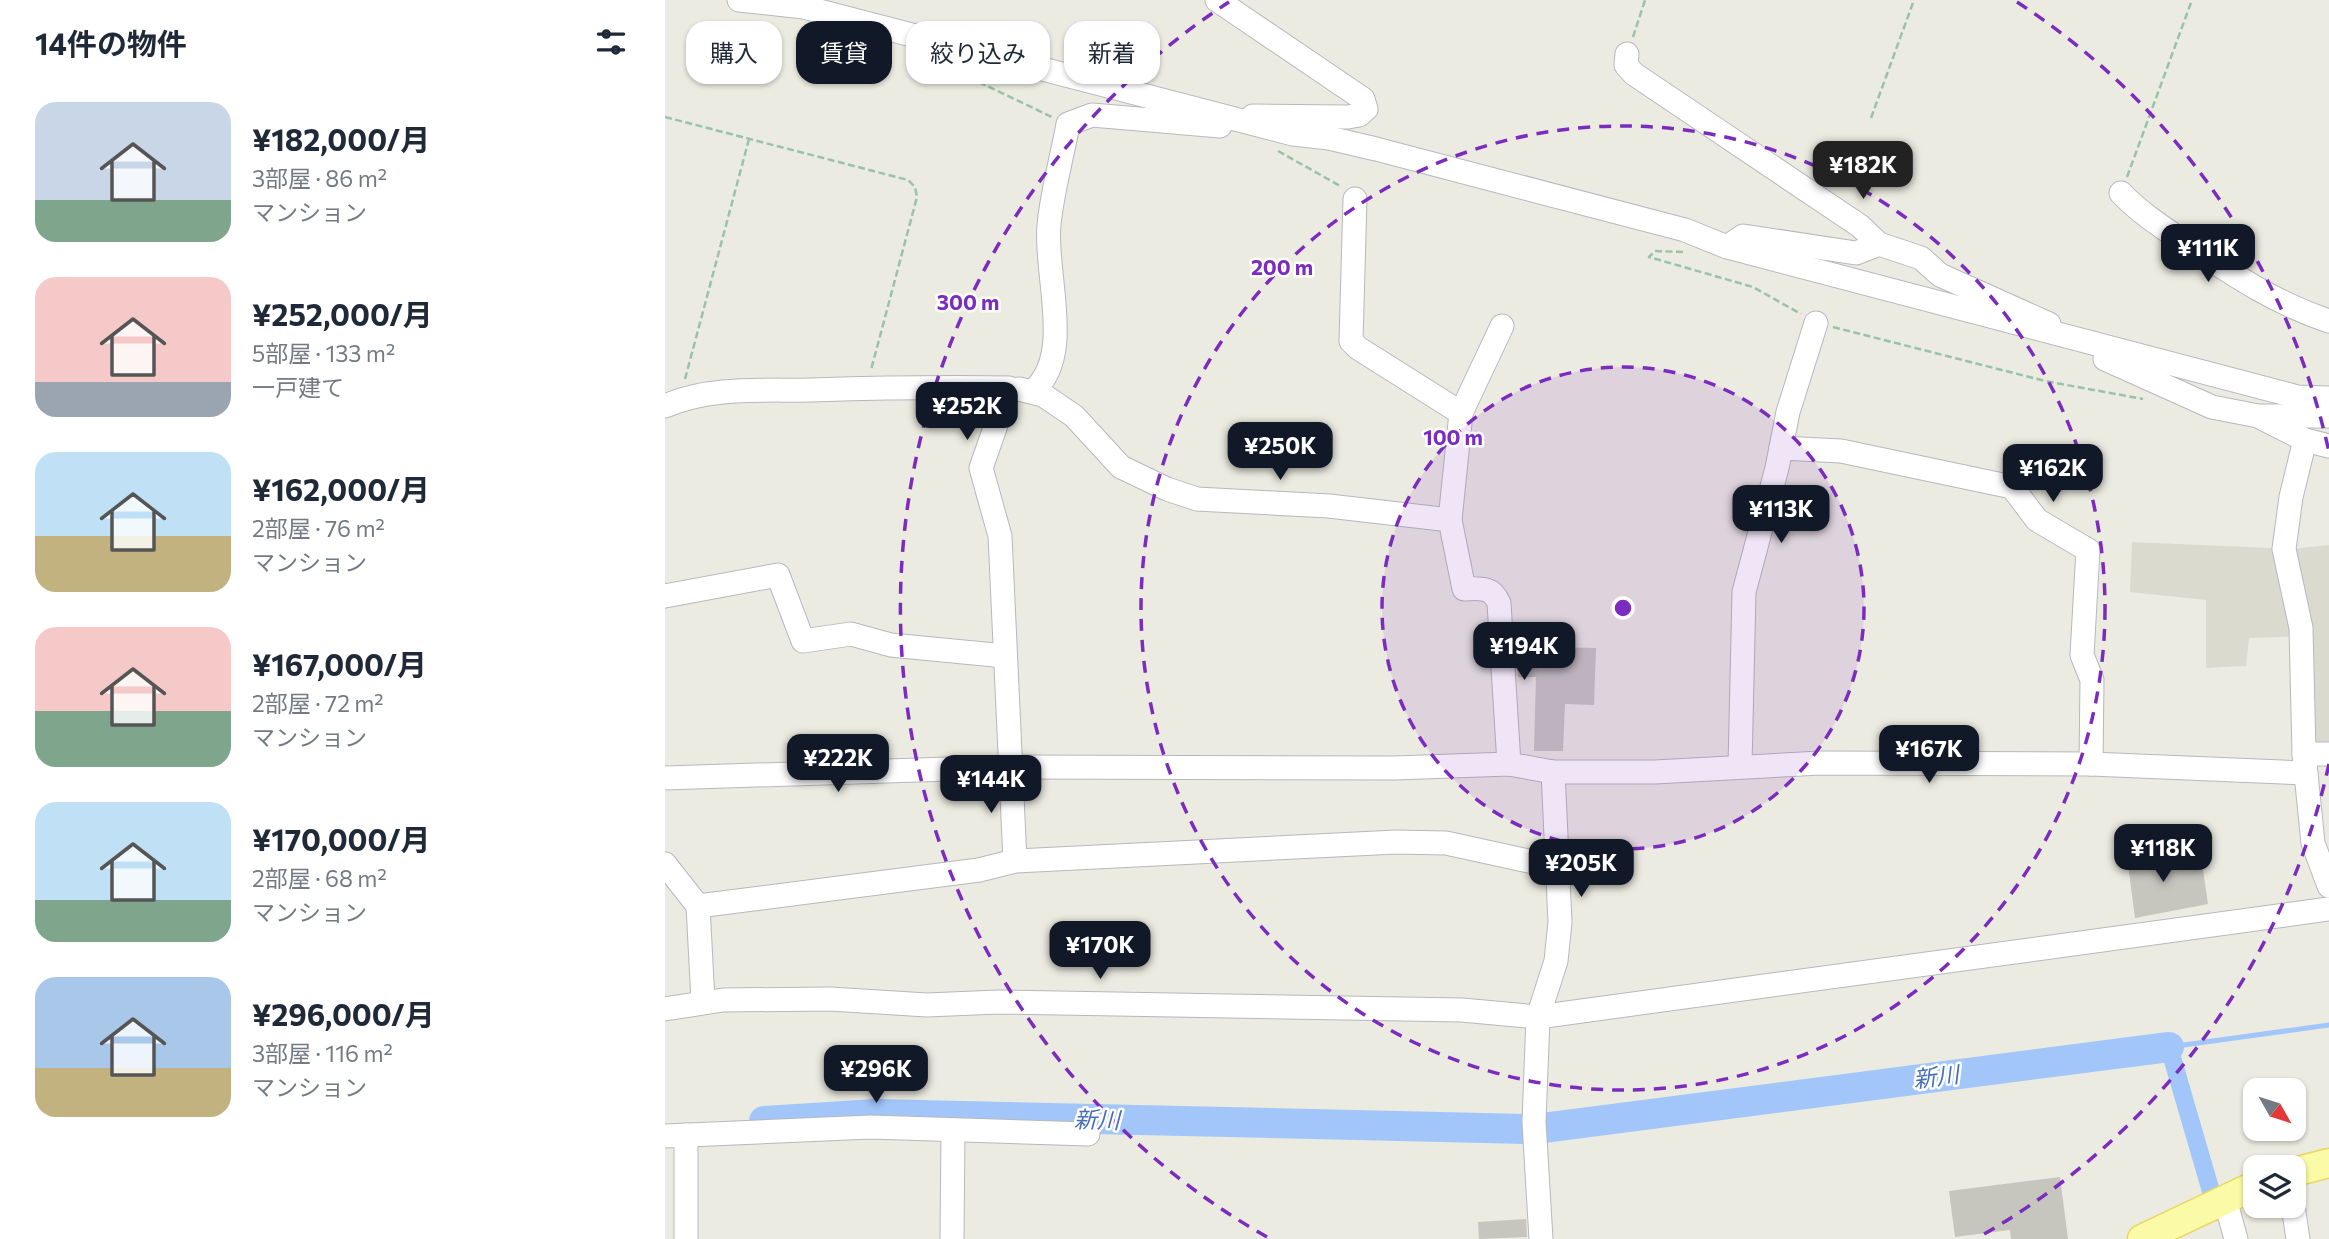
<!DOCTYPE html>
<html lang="ja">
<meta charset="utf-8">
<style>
body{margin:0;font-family:Commissioner,"Noto Sans JP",sans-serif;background:#f2f2f3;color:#1f2937;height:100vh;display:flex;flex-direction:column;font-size:26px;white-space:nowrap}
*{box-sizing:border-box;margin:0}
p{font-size:23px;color:#747a83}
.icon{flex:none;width:38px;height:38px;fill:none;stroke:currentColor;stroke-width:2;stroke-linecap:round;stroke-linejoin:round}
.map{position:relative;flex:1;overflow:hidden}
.panel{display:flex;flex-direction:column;background:#fff;width:665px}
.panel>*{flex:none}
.top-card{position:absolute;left:21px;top:21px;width:665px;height:63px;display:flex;gap:14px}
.needle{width:46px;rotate:129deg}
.buttons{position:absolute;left:1578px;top:1078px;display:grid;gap:14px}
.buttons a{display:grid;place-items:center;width:63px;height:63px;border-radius:14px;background:#fff;box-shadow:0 2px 5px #0004;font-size:35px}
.price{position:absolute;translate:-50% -60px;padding:0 16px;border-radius:14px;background:#111827;color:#fff;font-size:23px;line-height:46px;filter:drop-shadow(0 2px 4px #0008)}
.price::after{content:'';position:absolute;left:50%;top:42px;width:21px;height:16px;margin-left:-10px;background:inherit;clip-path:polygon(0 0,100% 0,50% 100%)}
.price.active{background:#222;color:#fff}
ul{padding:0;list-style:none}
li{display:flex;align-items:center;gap:21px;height:175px;padding:0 35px}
li span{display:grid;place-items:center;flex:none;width:196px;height:140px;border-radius:21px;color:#555}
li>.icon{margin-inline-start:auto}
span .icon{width:84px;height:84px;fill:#fffc;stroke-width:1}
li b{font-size:30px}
h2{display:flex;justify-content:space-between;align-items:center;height:84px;padding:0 35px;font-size:30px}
.pill{padding:0 24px;border-radius:21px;background:#fff;box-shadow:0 2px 5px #0004;font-size:24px;line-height:63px}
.pill.active{background:#111827;color:#fff}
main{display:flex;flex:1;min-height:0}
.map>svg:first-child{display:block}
</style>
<main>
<section class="panel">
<h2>14件の物件<svg class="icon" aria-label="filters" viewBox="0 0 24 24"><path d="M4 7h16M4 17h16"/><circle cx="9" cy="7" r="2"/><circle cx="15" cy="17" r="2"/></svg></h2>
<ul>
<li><span style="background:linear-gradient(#c9d6e8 70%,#7fa58c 0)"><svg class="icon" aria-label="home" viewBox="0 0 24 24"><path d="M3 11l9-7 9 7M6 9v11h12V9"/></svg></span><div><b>¥182,000/月</b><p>3部屋 · 86 m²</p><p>マンション</p></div></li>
<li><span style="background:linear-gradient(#f6c9c9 75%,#9aa5b1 0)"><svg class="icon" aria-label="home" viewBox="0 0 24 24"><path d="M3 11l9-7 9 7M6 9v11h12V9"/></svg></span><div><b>¥252,000/月</b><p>5部屋 · 133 m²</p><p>一戸建て</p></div></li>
<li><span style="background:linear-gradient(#bfe0f5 60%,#c2b280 0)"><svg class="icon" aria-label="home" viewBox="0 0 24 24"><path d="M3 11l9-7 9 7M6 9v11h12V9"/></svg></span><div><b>¥162,000/月</b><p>2部屋 · 76 m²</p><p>マンション</p></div></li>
<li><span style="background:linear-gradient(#f6c9c9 60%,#7fa58c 0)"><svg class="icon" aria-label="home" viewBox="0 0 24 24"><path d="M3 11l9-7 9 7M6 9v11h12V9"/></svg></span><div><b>¥167,000/月</b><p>2部屋 · 72 m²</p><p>マンション</p></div></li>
<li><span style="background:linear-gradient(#bfe0f5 70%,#7fa58c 0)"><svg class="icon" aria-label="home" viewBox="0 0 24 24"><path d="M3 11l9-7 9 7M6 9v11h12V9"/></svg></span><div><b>¥170,000/月</b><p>2部屋 · 68 m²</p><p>マンション</p></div></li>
<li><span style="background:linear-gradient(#a9c7e8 65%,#c2b280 0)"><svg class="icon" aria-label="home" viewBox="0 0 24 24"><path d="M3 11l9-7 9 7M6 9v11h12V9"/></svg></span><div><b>¥296,000/月</b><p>3部屋 · 116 m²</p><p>マンション</p></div></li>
</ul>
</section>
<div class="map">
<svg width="1664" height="1239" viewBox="0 0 1664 1239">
<rect width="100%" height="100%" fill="#ecebe1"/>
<polygon fill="#dbdacf" points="1467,542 1627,549 1664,545 1664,749 1650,750 1644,636 1584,638 1581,666 1541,668 1541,600 1465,592"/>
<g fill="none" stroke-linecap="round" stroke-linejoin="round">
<polyline stroke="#a2c6fa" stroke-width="5" points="1504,1047 1664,1025"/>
<polyline stroke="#a2c6fa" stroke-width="18" points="1504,1047 1552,1212"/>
<g stroke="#a2c6fa" stroke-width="30">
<polyline points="99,1121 211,1114 864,1129"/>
<polyline points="878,1128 1504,1047"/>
</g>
</g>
<g fill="#c6c5be">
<polygon points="851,646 931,648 929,705 900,704 898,751 869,751 871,677 853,677"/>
<polygon points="1488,845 1491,869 1537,863 1543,904 1470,918 1461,849"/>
<polygon points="1395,1177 1403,1239 1346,1239 1345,1230 1290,1237 1284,1191"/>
<polygon points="861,1219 862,1237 814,1239 813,1222"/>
</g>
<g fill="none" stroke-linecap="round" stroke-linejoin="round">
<defs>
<g id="minor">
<polyline points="74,0 139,7 628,134 664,138 711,149 1020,230 1062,247 1633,397 1664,398"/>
<polyline points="552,0 698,99 701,109 694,115 683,117 588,116"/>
<polyline points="962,54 961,65 969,74 1195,226 1214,244 1256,258 1275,275 1384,324"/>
<path d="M1456,193c20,21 44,36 69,53 45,30 87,58 139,75"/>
<polyline points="690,199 686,341 693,348 796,413"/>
<polyline points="1065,245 1078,236 1191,253 1214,244"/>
<polyline points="1440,359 1547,407 1593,416 1640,440 1664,446"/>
<path d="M354,389l24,6 31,21 47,51 46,22 30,10 132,7 121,14 14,69c17,-1 28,-2 35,14l10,161"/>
<path d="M368,391c42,-36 11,-117 16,-166 3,-33 13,-67 19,-101l24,-9 128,11"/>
<path d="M0,406c45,-20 99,-15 147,-16 66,-2 131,-3 197,-2l-28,80 19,68 15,325"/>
<polyline points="1597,416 1664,416"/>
<polyline points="1640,440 1626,497 1619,549 1636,628 1639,754 1648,843 1664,886"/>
<polyline points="1116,448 1176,451 1347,487 1372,520 1423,550 1417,655 1427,680 1426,764"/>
<polyline points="785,520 796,413 837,326"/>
<polyline points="0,596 113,575 138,641 186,634 226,645 340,656"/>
<polyline points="1639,754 1664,754"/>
<polyline points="1075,766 1079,592 1112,468 1123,412 1151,323"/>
<polyline points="0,778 346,767 729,768 844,764 888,772 990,772 1155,763 1426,764 1641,773"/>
<polyline points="0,864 33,906 38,1001"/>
<polyline points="33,906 314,870 350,861 731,842 781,843 891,867"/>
<polyline points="0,1009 58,1000 165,999 262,1005 333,1002 797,1010 873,1017 1664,909"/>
<polyline points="0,1136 206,1127 423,1134"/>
<polyline points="1560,1199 1571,1239"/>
<polyline points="1628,1206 1633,1239"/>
<polyline points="21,1239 21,1135"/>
<polyline points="287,1239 288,1131"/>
<polyline points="876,1239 869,1122 873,1017 891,961 895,922 888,772"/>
</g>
<g id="major">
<polyline points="1629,1172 1664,1163"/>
<polyline points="1477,1239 1591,1185"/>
</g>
</defs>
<use href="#minor" stroke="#b6b8bd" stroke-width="25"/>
<use href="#major" stroke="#e9d75c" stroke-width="31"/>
<g stroke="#98c2aa" stroke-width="2.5" stroke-dasharray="7 3.5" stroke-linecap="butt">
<polyline points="968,37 980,0"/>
<polyline points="276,64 387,117"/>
<polyline points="0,117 243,180 250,187 252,197 206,370"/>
<polyline points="1206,118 1249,0"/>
<polyline points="613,151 677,187"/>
<polyline points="1462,177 1527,0"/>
<polyline points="1018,252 990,251 984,257 1088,287 1136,314"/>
<polyline points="1168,327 1380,381 1478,399"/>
<polyline points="20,379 84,139"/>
</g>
<use href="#minor" stroke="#fff" stroke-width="23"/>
<use href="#major" stroke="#fafaa7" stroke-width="28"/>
</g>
<circle cx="958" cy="608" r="241" fill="#7b2cbf" fill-opacity=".12"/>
<g fill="none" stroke="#7b2cbf" stroke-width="3.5" stroke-dasharray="12 9">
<circle cx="958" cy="608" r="241"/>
<circle cx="958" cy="608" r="482"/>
<path d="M1664 764A723 723 0 0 1 1314 1237M602 1237A723 723 0 0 1 564 2M1352 2A723 723 0 0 1 1664 452"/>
</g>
<g text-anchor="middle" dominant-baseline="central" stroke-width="5" stroke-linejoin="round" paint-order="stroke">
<g font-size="23" font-style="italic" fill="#476ebb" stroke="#fff">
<text transform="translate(1271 1076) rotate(-7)">新川</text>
<text transform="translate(432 1119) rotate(1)">新川</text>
</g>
</g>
<circle cx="958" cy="608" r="10" fill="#7b2cbf" stroke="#fff" stroke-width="3.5"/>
<g font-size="21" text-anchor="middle" font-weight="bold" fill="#7b2cbf" stroke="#fff" stroke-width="5" stroke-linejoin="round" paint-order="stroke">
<text x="617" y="275">200 m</text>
<text x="303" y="310">300 m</text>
<text x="788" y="445">100 m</text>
</g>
</svg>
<div class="buttons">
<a><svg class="needle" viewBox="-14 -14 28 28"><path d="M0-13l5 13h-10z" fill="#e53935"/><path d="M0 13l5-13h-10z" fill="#747a83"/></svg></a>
<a><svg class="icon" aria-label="layers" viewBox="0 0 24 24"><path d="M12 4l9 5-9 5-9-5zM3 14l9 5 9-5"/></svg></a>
</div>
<b class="price active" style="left:1198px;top:201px">¥182K</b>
<b class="price" style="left:1543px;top:284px">¥111K</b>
<b class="price" style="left:302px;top:442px">¥252K</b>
<b class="price" style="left:615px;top:482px">¥250K</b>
<b class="price" style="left:1388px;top:504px">¥162K</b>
<b class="price" style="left:1116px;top:545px">¥113K</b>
<b class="price" style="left:859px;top:682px">¥194K</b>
<b class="price" style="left:1264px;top:785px">¥167K</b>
<b class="price" style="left:173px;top:794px">¥222K</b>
<b class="price" style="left:326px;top:815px">¥144K</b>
<b class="price" style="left:1498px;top:884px">¥118K</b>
<b class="price" style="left:916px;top:899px">¥205K</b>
<b class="price" style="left:435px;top:981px">¥170K</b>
<b class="price" style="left:211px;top:1105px">¥296K</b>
<div class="top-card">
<a class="pill">購入</a>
<a class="pill active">賃貸</a>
<a class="pill">絞り込み</a>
<a class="pill">新着</a>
</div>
</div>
</main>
